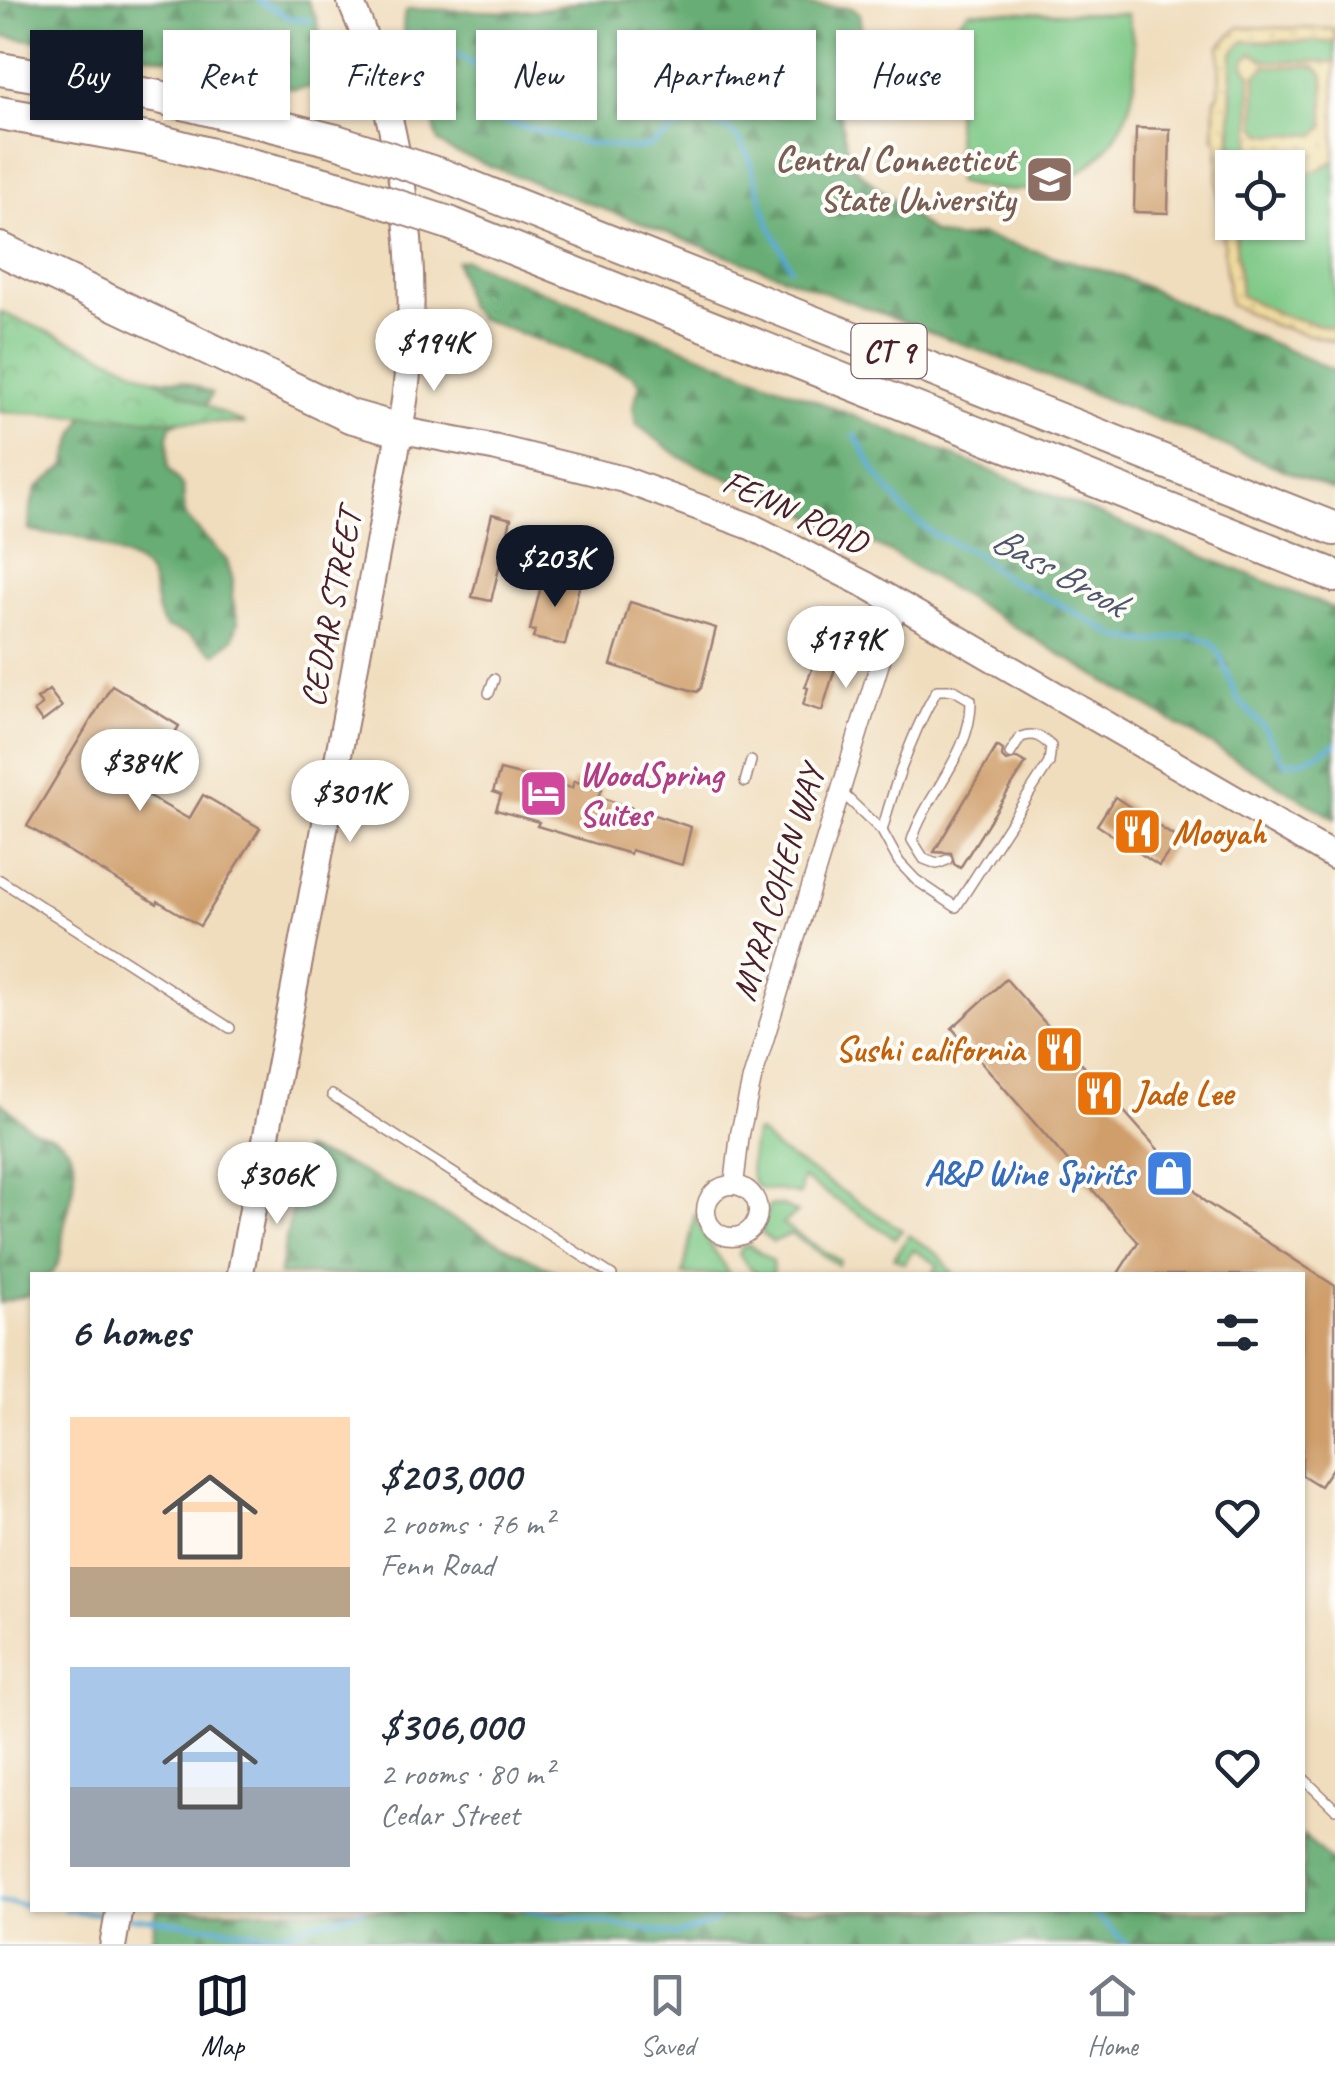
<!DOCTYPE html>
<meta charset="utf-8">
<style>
body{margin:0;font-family:Caveat,sans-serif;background:#f6f6f7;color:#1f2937;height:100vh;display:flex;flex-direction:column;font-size:38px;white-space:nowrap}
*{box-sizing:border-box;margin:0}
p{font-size:32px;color:#747a83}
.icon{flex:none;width:55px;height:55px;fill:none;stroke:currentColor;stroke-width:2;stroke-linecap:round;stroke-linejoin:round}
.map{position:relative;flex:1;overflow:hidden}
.panel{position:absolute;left:30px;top:1272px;width:1275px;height:640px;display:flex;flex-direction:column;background:#fff;border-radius:0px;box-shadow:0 2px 8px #0004}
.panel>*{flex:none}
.banner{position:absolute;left:30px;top:30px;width:1275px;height:90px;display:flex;gap:20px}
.tools{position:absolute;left:1215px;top:150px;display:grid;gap:20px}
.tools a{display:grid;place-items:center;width:90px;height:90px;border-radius:0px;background:#fff;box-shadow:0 2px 8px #0004;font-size:50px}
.price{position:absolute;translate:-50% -85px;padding:0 22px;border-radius:35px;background:#fff;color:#222;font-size:32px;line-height:65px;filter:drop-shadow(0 2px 5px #0008)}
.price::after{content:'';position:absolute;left:50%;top:60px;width:30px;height:22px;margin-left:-15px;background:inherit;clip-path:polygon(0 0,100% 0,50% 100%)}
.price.selected{background:#111827;color:#fff}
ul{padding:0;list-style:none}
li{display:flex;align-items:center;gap:30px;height:250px;padding:0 40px}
li span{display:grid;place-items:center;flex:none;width:280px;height:200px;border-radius:0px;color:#555}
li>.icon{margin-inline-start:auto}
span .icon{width:120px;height:120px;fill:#fffc;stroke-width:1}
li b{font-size:42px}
h2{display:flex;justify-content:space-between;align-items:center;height:120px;padding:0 40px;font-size:42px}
.pill{padding:0 35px;border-radius:0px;background:#fff;box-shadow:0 2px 8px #0004;font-size:35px;line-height:90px}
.pill.selected{background:#111827;color:#fff}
.menu{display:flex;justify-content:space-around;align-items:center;height:140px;border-top:2px solid #e0e1e3;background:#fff;font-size:28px;color:#747a83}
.menu a{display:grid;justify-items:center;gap:5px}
.menu .selected{color:#111827}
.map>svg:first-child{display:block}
</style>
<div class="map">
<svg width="1335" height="1944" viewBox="0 0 1335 1944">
<defs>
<pattern id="forest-firs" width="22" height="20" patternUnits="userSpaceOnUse" patternTransform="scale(2.5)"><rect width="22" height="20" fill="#67ad74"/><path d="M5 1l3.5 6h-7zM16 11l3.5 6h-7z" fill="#578c5f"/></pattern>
<pattern id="sand-dots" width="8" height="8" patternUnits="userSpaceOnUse" patternTransform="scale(2.5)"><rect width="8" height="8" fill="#eeda9e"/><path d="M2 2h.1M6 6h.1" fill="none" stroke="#cebb88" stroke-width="1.8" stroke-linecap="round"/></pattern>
<pattern id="park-crowns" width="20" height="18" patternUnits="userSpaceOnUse" patternTransform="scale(2.5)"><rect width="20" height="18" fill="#7fc987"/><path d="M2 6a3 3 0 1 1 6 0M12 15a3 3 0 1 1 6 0" fill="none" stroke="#6fac75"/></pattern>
</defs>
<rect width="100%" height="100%" fill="#fdfcf7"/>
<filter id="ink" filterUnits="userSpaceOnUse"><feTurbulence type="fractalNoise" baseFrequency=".01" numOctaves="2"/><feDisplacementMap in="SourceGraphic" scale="20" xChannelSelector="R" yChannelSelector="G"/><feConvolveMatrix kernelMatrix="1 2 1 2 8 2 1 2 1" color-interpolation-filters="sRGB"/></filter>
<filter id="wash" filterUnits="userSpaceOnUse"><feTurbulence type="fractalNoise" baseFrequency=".0048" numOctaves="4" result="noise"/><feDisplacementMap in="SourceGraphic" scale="40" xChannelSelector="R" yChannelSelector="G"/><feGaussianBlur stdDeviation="2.25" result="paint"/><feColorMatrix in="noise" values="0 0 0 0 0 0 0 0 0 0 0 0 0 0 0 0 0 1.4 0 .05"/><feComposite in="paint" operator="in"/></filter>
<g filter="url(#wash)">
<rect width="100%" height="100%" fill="#f0ddbd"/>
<g fill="#7fc987" stroke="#647459" stroke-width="2.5">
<path d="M969,11l158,3c36,119 -53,204 -170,168l-2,-156z"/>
<polygon points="1243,41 1335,42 1335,62 1264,61 1251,74 1251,166 1254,167 1232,168 1232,211 1232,52"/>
<polygon points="1265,66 1316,66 1324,75 1324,127 1316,135 1264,134 1255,126 1256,75"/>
<polygon points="1335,160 1335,329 1284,316 1241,296 1234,223 1288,222 1288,176 1320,169"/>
<path d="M759,1132l16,16 127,82 -7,8 -93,-60 -2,17c-12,-4 -19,-4 -32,-5 -28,-1 -15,-39 -13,-57z"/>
<polygon points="782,1205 797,1213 782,1224 840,1261 838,1265 791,1234 773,1242 761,1233 769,1206"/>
<path d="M695,1213c5,23 24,41 35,62h-47z"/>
<polygon points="909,1235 940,1256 954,1275 932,1275 938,1265 914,1250 904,1263 894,1258"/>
<polygon points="749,1245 772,1261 773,1275 758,1275 749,1268 739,1254 742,1247"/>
</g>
<g fill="url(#forest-firs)" stroke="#586650" stroke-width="2.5">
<polygon points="0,0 307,0 316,18 329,68 314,87 295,89 184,60 0,36"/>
<path d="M584,0h128l139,8 9,6 3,38 -23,10c-8,22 4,91 18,109l76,63 23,5 23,-4 138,40 217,96v120c-292,-121 -591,-227 -886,-341l-10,-7c-6,-13 -4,-26 -8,-40 -9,-33 -35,-54 -26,-91l5,-3c56,0 120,9 174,-9z"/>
<polygon points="465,260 1335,609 1335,819 888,551 680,457 636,424 633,406 640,385 633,375 478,318 466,304 456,261"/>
<path d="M0,323l149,55 34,3 29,12c-4,18 -25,24 -41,32l-3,13v30l15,19 2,29 42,45 6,19 -1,18 6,23 -5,18 -18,15 -26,-19 -24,-8c-14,-18 -6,-42 -20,-58 -7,-8 -58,-30 -70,-33 -17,-4 -29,1 -46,-6l1,-21 6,-20 29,-23 11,-34 12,-23z"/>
<path d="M0,1102c11,8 20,19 31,26 9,5 21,6 29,12 26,20 11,57 5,83 -5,20 0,34 -14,52h-19v19l-32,9z"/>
<polygon points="303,1150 342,1162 562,1275 279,1275"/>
<polygon points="1303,1835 1335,1864 1335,1944 151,1944 157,1910 1302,1910"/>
</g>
<g fill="url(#sand-dots)" stroke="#9c7c64" stroke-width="2.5" fill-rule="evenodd">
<polygon points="1239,27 1335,29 1335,42 1244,41 1232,52 1230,186 1241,296 1284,316 1335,329 1335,342 1273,325 1229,304 1218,187 1218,142 1214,138 1215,99 1219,94 1220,46"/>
<path d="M1253,53l12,8 70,1v98c-14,10 -30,16 -47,16v-8l-37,-2v-91l-7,-10 1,-6zM1266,66h49l9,9v52l-8,8 -52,-1 -8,-8v-51z"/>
</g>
<polygon fill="url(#park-crowns)" stroke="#647459" stroke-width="2.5" points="0,312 104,355 245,424 0,412"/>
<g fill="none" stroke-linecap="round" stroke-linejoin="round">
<g stroke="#54a9d0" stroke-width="5">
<polyline points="258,0 290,18 310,21"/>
<path d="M408,34c24,9 82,28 87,57 2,13 -5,20 6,30l80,21 52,7 17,-3 40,-26 14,1 25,9 11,11 8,14 21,69 22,44"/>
<polyline points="855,435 877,475 905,511 933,534 973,552 1007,579 1056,602 1120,638 1150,642 1191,634 1211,642 1220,654 1237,699 1262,725 1285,763 1307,759 1335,744"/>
<polyline points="0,1902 32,1906"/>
<polyline points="65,1910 112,1915"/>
<polyline points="527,1910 677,1935 713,1923 723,1910"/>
<polyline points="1090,1910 1127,1944"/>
<polyline points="128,1917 275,1934 365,1910"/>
</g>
</g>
<g id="blocks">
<g fill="#cf9e6b">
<polygon points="1136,128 1170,129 1168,213 1134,212"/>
<polygon points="492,514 511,519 491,601 472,597"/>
<polygon points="548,576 580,583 565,645 533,638 535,631 530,630 542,582 546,583"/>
<polygon points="630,602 716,628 701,688 697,692 611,665"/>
<polygon points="820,649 839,655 822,711 803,705 808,688 805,687"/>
<polygon points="112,685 179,726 140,791 189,819 203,795 260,828 200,926 158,901 157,904 27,826"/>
<polygon points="49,690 62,707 42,722 34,711 42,705 37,699"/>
<polygon points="997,746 1003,750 1002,757 1006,761 1017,758 1026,763 960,868 954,864 951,853 934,852"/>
<polygon points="500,770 572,788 574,781 602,789 599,797 691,827 682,865 631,850 630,854 537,826 539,822 496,810 501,795 493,792"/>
<polygon points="1115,797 1178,839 1159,866 1097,825"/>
<polygon points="1006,979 1204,1201 1335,1286 1335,1464 1320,1486 1302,1475 1302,1275 1117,1275 1138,1242 952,1028"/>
</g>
</g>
</g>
<g filter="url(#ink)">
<use href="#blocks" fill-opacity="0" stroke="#9d7e74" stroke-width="2.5"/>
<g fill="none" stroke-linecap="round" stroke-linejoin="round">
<defs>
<g id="service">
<polyline points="489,693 494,679"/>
<polyline points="745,782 751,761"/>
<path d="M840,791l42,40 17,31 17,18 40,27 93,-144 2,-17c-10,-9 -16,-14 -30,-9l-11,17"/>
<path d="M882,831c13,-49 29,-97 55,-141h17l17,10c1,54 -43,91 -59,140l12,19 13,5 10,-4"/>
<polyline points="0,880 230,1028"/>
<polyline points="332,1095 612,1275"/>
<polyline points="1302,1777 1335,1809"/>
</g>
<g id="minor">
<circle cx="732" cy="1211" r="26"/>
<polyline points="734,1185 740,1134 752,1079 898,604"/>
</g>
<g id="secondary">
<polyline points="400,430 495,448 622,479 752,527 868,586 1335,857"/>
<path d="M240,1275l160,-845c25,-142 7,-298 -50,-430"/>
<polyline points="113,1944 119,1910"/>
</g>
<g id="motorway">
<polyline points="0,69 159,97 336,141"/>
<polyline points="0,113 158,141 344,189"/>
<polyline points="441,175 1335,529"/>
<polyline points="449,223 1335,576"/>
<polyline points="0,249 350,416 400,430"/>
</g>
</defs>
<use href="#service" stroke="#9d7e74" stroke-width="12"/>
<use href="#minor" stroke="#9d7e74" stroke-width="21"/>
<use href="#secondary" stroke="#9d7e74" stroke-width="29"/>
<use href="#motorway" stroke="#9d7e74" stroke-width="36"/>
<use href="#service" stroke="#fff" stroke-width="9"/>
<use href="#minor" stroke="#fff" stroke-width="18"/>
<use href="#secondary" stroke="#fff" stroke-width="25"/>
<use href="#motorway" stroke="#fff" stroke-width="32"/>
<defs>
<g id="motorway-bridge">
<polyline points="336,141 441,175"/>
<polyline points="344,189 449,223"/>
</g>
</defs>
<use href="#motorway-bridge" stroke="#9d7e74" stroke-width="36" stroke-linecap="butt"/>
<use href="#motorway-bridge" stroke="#fff" stroke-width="32"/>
</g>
</g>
<defs>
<symbol id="university-square" viewBox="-11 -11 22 22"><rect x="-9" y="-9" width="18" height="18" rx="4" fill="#8d6e63" stroke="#fdfcf7"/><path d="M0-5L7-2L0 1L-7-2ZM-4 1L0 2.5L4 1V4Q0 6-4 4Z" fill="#fff"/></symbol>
<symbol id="hotel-square" viewBox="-11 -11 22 22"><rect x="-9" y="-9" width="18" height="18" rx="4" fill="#d1479c" stroke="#fdfcf7"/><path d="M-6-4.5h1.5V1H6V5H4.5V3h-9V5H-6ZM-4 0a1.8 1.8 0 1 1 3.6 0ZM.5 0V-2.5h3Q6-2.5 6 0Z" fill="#fff"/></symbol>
<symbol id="restaurant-square" viewBox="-11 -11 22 22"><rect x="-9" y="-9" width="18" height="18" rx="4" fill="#e8710a" stroke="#fdfcf7"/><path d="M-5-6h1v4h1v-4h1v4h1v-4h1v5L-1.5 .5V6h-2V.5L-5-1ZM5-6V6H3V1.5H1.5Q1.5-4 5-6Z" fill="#fff"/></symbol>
<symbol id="shop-square" viewBox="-11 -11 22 22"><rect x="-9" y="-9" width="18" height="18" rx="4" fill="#3f7fe0" stroke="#fdfcf7"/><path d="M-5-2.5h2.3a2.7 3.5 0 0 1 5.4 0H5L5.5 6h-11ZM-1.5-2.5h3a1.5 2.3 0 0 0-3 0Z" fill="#fff"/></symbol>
</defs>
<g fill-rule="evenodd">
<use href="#university-square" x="1022" y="152" width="55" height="55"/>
<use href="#hotel-square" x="516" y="766" width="55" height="55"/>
<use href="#restaurant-square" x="1110" y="804" width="55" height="55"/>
<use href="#restaurant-square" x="1032" y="1022" width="55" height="55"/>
<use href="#restaurant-square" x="1072" y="1066" width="55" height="55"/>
<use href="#shop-square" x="1142" y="1146" width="55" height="55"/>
</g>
<g text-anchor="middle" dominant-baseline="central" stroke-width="8" stroke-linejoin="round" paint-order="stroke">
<rect fill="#fdfcf7" stroke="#806168" stroke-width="2.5" x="851.5" y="324" width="75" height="54" rx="8"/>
<g font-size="32" font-weight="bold" fill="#4a1f2b">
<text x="889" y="351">CT 9</text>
</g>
<g font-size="35" font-weight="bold" fill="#785e54" stroke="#fdfcf7" text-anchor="end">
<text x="1015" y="159">Central Connecticut<tspan x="1015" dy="40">State University</tspan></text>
</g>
<g font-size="35" fill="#4a1f2b" stroke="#fdfcf7">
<text transform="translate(795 512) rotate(25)">FENN ROAD</text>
<text transform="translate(331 608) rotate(-79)">CEDAR STREET</text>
<text transform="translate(778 883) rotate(-73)">MYRA COHEN WAY</text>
</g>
<g font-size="35" font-weight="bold" fill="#b23c85" stroke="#fdfcf7" text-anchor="start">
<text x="579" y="774">WoodSpring<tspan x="579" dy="40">Suites</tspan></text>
</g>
<g font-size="35" font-weight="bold" fill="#c56008" stroke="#fdfcf7" text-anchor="start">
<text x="1172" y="832">Mooyah</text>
<text x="1024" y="1049" text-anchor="end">Sushi california</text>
<text x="1134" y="1093">Jade Lee</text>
</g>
<g font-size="35" font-weight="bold" fill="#366cbe" stroke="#fdfcf7" text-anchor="end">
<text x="1134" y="1173">A&amp;P Wine Spirits</text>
</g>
<g font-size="38" font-style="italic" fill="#4e566d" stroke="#fdfcf7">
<text transform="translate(1059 571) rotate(29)">Bass Brook</text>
</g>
</g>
</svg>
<div class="tools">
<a><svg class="icon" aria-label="locate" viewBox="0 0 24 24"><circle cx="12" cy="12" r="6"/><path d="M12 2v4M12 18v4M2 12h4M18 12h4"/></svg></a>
</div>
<b class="price" style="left:434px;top:394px">$194K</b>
<b class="price selected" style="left:555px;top:610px">$203K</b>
<b class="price" style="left:846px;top:691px">$179K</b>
<b class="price" style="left:140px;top:814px">$384K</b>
<b class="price" style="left:350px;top:845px">$301K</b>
<b class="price" style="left:277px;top:1227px">$306K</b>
<div class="banner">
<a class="pill selected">Buy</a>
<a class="pill">Rent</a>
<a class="pill">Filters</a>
<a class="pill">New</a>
<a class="pill">Apartment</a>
<a class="pill">House</a>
</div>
<section class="panel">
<h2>6 homes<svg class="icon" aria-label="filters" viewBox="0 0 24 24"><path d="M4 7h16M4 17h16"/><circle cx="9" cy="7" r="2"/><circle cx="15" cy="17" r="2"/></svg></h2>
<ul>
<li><span style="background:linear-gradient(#ffd9b3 75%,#b9a48a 0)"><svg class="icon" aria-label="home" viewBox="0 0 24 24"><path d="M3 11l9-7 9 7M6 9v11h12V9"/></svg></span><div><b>$203,000</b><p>2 rooms · 76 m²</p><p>Fenn Road</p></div><svg class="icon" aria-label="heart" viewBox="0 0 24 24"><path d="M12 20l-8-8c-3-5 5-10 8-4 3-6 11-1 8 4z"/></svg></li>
<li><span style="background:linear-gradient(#a9c7e8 60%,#9aa5b1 0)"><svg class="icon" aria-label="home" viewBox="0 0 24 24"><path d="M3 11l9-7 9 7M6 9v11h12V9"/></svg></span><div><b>$306,000</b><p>2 rooms · 80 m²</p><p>Cedar Street</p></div><svg class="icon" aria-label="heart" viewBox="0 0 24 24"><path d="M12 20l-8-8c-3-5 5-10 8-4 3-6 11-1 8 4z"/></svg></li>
</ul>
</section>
</div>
<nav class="menu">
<a class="selected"><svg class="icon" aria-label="map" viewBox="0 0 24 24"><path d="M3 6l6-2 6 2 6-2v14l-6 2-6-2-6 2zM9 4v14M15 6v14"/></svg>Map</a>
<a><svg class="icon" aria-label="saved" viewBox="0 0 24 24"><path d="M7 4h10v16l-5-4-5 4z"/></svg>Saved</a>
<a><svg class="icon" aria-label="home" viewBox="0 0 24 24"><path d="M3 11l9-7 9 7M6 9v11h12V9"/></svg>Home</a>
</nav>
